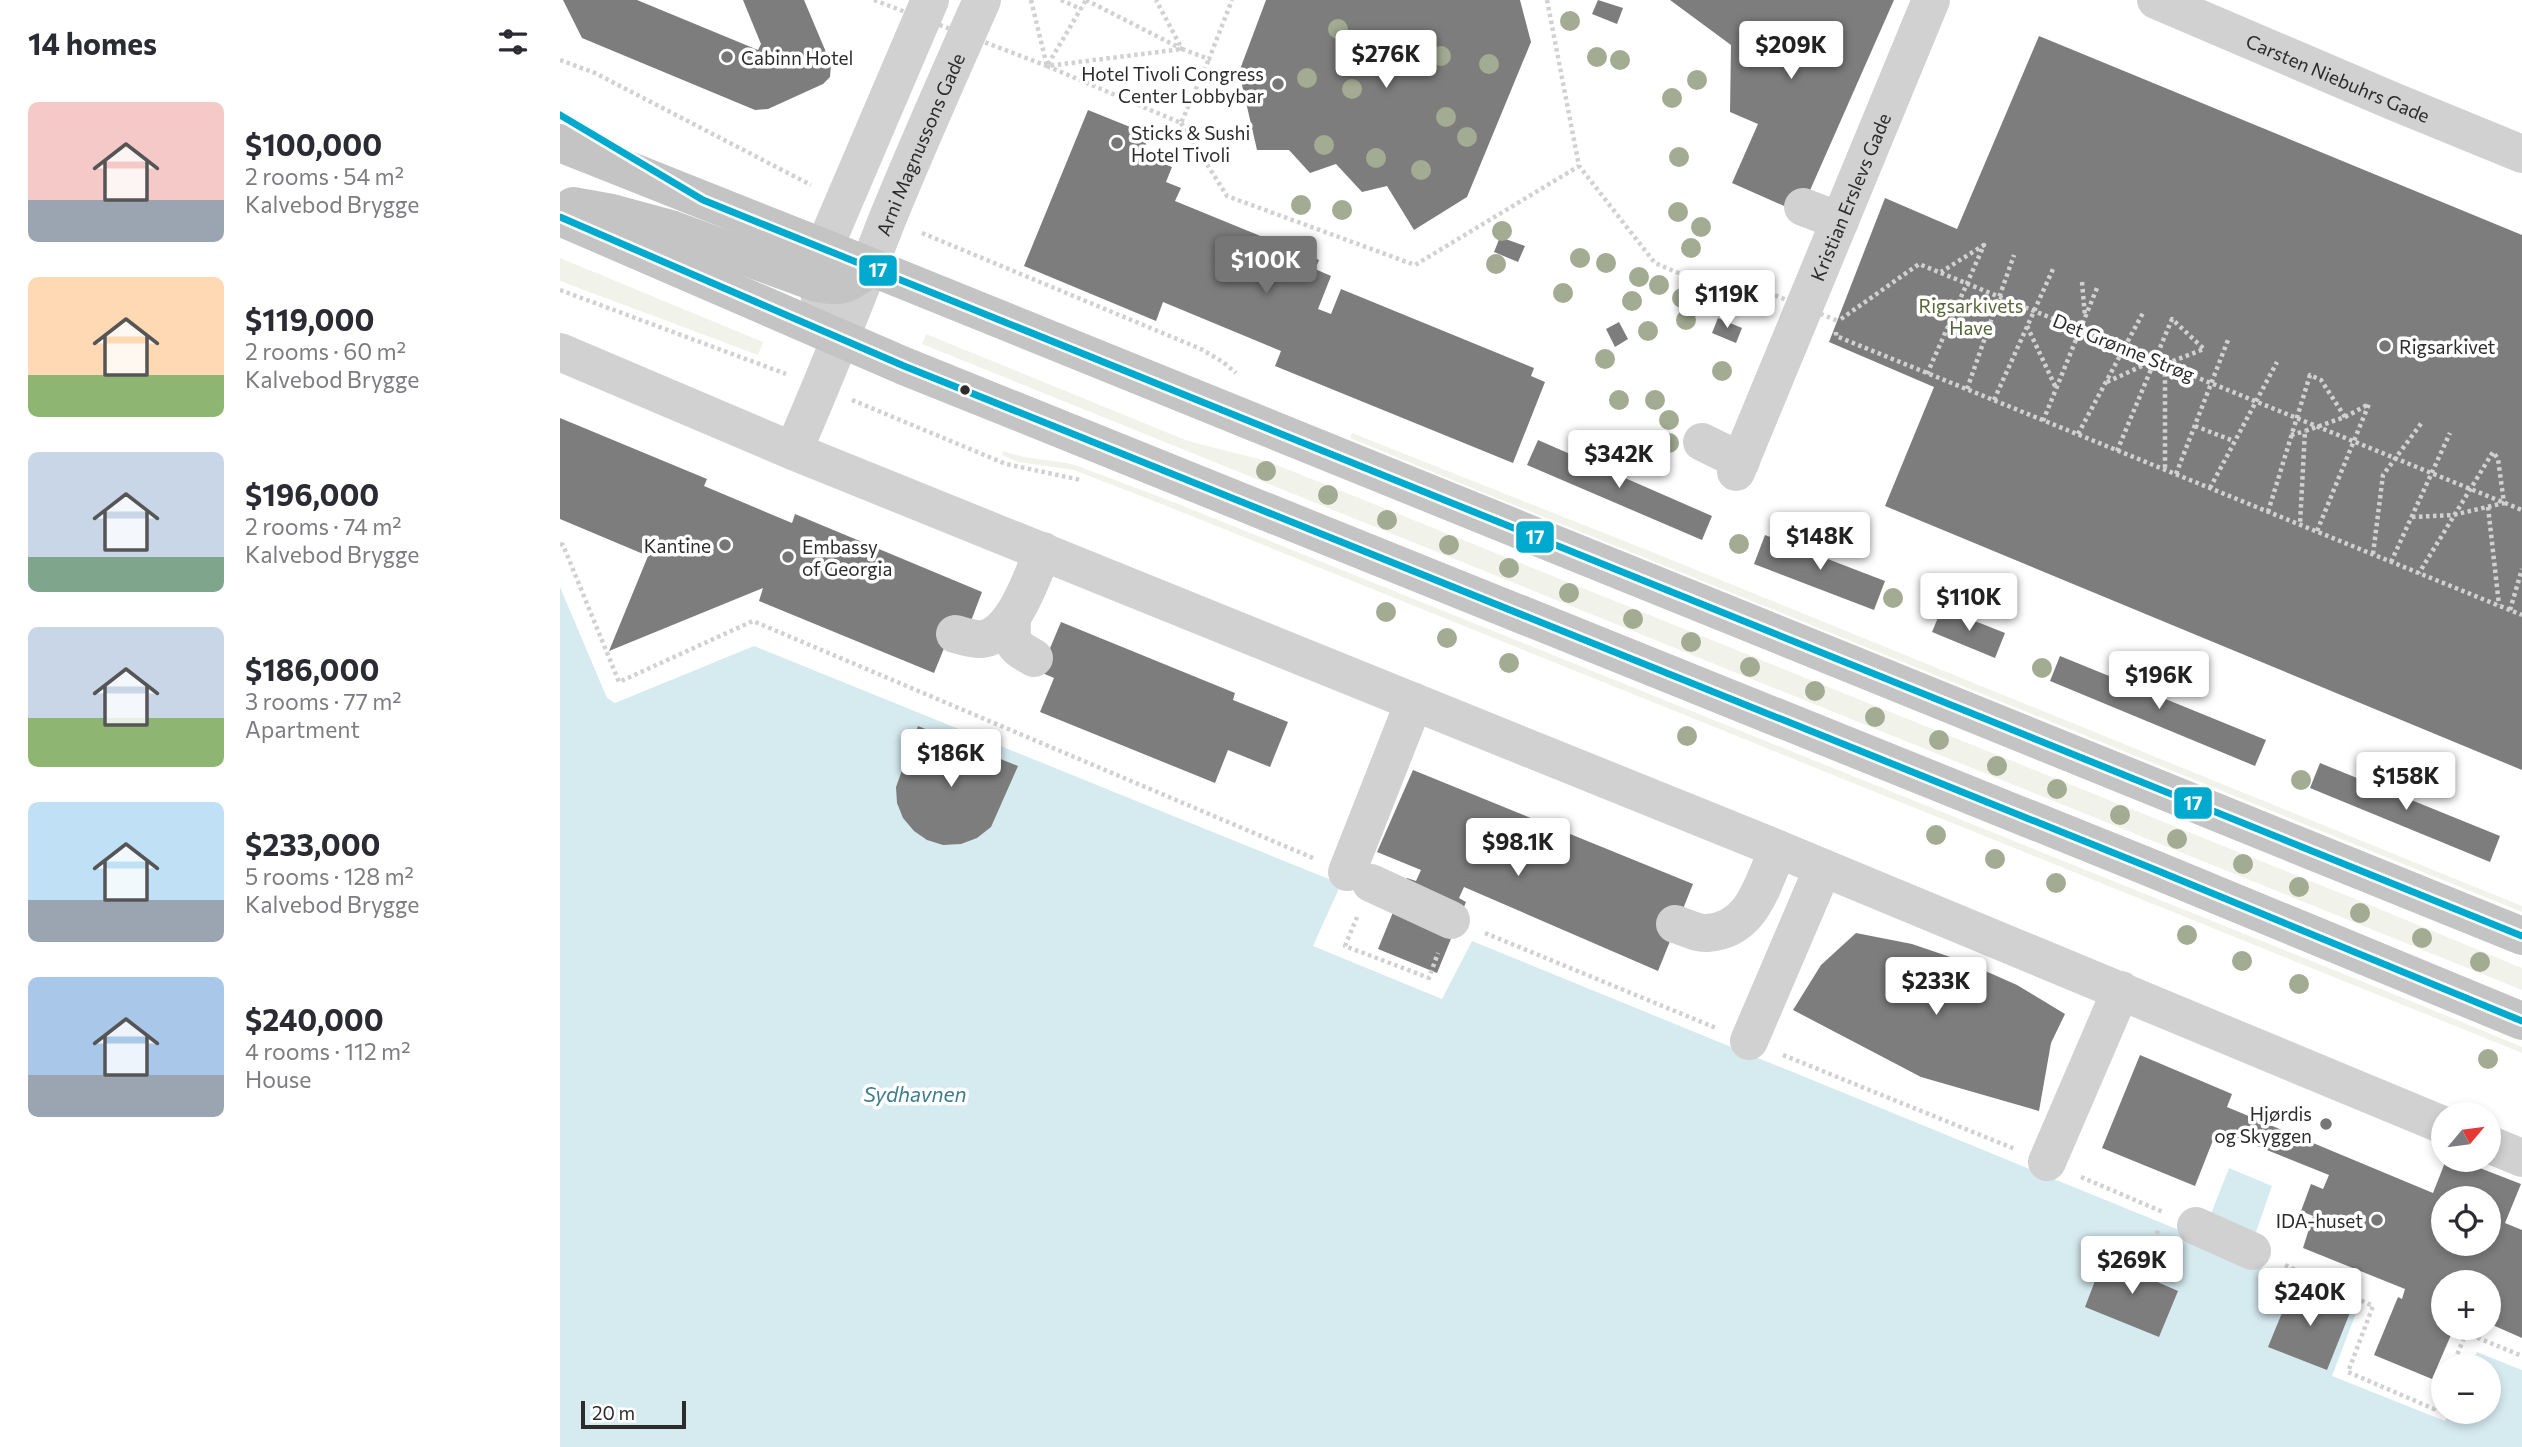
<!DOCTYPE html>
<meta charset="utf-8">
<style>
body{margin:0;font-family:Commissioner,sans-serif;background:#f7f7f7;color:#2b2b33;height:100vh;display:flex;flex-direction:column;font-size:26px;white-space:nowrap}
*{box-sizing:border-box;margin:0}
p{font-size:23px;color:#7c7c81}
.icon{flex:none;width:38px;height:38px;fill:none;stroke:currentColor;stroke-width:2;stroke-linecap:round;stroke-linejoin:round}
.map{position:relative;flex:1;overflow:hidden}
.details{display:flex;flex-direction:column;background:#fff;width:560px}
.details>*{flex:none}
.needle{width:46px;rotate:61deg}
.buttons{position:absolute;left:1871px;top:1102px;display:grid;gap:14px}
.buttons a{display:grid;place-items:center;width:70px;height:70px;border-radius:50%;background:#fff;box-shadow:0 4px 10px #0003;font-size:35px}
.scale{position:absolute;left:21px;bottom:18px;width:105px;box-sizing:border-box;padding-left:7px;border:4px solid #2c2c2c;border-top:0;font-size:19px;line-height:24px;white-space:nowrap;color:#2c2c2c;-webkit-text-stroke:5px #fff;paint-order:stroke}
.price{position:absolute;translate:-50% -60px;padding:0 16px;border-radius:7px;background:#fff;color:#222;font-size:23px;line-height:46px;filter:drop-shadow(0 2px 4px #0008)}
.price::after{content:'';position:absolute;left:50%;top:42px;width:21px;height:16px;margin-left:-10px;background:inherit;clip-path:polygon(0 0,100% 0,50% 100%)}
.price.active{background:#767676;color:#fff}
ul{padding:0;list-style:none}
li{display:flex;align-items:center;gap:21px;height:175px;padding:0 28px}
li span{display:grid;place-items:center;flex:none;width:196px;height:140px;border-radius:10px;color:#555}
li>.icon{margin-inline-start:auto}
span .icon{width:84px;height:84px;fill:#fffc;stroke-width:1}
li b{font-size:30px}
h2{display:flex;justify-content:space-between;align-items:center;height:84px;padding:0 28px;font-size:30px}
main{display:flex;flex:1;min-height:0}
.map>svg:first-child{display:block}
</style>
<main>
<section class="details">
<h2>14 homes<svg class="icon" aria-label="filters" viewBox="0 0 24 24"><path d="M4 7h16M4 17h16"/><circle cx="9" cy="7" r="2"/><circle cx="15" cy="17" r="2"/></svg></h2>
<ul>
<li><span style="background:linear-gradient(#f6c9c9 70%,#9aa5b1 0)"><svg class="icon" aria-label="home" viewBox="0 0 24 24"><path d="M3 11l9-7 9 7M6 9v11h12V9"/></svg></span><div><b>$100,000</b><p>2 rooms · 54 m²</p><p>Kalvebod Brygge</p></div></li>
<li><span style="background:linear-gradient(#ffd9b3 70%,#8fb573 0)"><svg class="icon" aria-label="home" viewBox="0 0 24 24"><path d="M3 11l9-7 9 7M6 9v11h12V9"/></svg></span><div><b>$119,000</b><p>2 rooms · 60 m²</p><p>Kalvebod Brygge</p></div></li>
<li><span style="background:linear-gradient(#c9d6e8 75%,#7fa58c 0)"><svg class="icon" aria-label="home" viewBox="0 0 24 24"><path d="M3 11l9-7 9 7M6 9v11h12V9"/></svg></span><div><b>$196,000</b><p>2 rooms · 74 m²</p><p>Kalvebod Brygge</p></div></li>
<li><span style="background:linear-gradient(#c9d6e8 65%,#8fb573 0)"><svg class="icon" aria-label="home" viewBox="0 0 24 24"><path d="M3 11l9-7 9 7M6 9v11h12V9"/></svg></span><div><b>$186,000</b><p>3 rooms · 77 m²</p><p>Apartment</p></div></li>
<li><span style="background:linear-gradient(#bfe0f5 70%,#9aa5b1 0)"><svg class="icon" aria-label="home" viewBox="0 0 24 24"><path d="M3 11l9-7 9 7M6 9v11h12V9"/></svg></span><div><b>$233,000</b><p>5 rooms · 128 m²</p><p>Kalvebod Brygge</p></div></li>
<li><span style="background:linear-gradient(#a9c7e8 70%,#9aa5b1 0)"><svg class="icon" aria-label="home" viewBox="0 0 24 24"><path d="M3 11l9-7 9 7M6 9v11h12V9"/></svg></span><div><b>$240,000</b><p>4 rooms · 112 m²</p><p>House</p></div></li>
</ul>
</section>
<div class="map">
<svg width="1962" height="1447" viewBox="0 0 1962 1447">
<rect width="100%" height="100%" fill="#fff"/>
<g fill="#f1f3ea">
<polygon points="0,258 203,342 198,355 0,281"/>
<polygon points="366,334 628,441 707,461 1805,903 1962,968 1962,990 362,344"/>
<polygon points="792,433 1092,552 1962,906 1962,912 917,490 790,438"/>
<path d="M443,451c24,9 48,8 72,14l101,38 1247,503 99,41v6l-1348,-544 -100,-39 -56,-8 -16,-7z"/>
</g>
<polygon fill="#d6ebf0" points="0,587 47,698 55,703 194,646 781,884 753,946 882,999 912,941 1641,1239 1669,1168 1712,1186 1686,1261 1798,1308 1772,1376 1885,1421 1889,1412 1928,1412 1928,1367 1910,1367 1917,1352 1962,1370 1962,1447 0,1447"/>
<g fill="#7d7d7d" fill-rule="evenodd">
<polygon points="3,0 77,0 198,50 201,44 183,0 244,0 271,64 270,77 263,84 208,109 195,110 22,38"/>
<polygon points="706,0 960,0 971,42 907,197 854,230 827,186 802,192 776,164 750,173 729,150 697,150 679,72"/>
<polygon points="1038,0 1063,8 1057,24 1032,14"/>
<polygon points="1110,0 1334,0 1240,213 1172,183 1198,124 1170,112 1171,45"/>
<polygon points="1479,36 1962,235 1962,770 1325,506 1374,387 1269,342 1325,198 1397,229"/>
<polygon points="528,110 590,135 581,155 612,167 606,182 621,188 615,201 759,260 755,269 771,276 758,309 771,314 781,289 974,368 971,376 985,382 953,463 715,366 721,351 603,302 596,321 464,266"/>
<polygon points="940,237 965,246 958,262 934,252"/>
<polygon points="1158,318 1182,328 1176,343 1152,333"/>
<polygon points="1059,322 1068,339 1055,347 1046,329"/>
<polygon points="0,418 147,479 144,486 232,523 235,514 422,592 411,621 387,641 374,673 199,601 203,588 49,651 88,556 0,519"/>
<polygon points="978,440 1152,516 1142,540 967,465"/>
<polygon points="1205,535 1325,581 1314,610 1194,564"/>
<polygon points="1382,608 1445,633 1435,658 1372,632"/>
<polygon points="501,622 675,693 673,700 728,722 710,767 668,750 655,783 480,712 494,678 480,672"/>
<polygon points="1500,656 1706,740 1695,766 1490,681"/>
<polygon points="358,726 458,766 431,827 417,838 401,844 383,845 367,840 354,831 343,818 337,803 336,787"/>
<polygon points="1760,763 1940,836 1930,862 1750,788"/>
<polygon points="853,770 1133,884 1098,971 904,887 899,898 906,902 877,973 818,949 847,878 856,881 861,870 817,852"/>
<polygon points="1296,933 1352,944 1405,962 1457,985 1505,1014 1491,1043 1479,1111 1361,1077 1233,1010 1261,965"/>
<path d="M1580,1055l92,39 -5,13 206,86 13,-33h13l62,24 -16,39 17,7v108l-34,-15v-40h-45v45h11l-22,51 -58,-24 24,-58 4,2 3,-10 -102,-41 10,-32 -12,-5 10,-27 12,5 6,-14 -112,-45 -22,56 -93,-38zM1883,1199h45v45h-45z"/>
<polygon points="1587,1245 1597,1249 1586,1277 1618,1291 1599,1337 1525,1307 1543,1260 1576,1272"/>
<polygon points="1733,1286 1791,1310 1767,1370 1708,1347"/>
</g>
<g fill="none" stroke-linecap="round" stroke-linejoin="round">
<g stroke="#d1d1d1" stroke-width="4.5" stroke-dasharray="3.5 3.5" stroke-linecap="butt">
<polyline points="471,0 487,66 526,0"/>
<polyline points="501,0 521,9"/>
<polyline points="526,0 622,49 596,0"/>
<polyline points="987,0 1019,166 1095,263 1166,293 1202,290"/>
<polyline points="622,49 649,59 672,0"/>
<polyline points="0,60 35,73 251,185"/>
<polyline points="487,66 621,123 649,59"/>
<polyline points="621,123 667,196 855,265 1019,166"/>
<polyline points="362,233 641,349 663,362 676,373"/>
<polyline points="1522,282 1525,316"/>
<polyline points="0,290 226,374"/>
<polyline points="1281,319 1359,264 1962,510"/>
<polyline points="1467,326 1496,388"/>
<polyline points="1276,332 1276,336 1962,615"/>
<polyline points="1367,374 1424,245 1381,272"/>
<polyline points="1547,382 1593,361"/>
<polyline points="1407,389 1454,255"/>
<polyline points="292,400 446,464 521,480"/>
<polyline points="1434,400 1493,269"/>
<polyline points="1483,421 1537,288"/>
<polyline points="1635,426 1674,441"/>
<polyline points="1518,434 1584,311"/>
<polyline points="1731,435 1745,431"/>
<polyline points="1557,451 1612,319 1644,349 1605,364 1605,470"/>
<polyline points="1616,474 1668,340"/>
<polyline points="1650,488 1717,362"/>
<polyline points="1928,507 1939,605"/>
<polyline points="1708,512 1750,375 1761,380 1785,417 1745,431 1740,524"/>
<polyline points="1852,517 1893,515 1944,503 1938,459 1933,452 1859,573"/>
<polyline points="1757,531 1809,404 1785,417"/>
<polyline points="0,544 3,545 59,682 193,621 753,858"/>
<polyline points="1813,554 1823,475 1863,421"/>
<polyline points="1831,562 1890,433"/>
<polyline points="1950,610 1962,569"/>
<polyline points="797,917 785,946 869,978 878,953"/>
<polyline points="925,933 1156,1028"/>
<polyline points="1223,1055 1455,1149"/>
<polyline points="1521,1177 1603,1212"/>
<polyline points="1592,1247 1598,1230"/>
<polyline points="1725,1265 1813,1306 1788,1372 1874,1409 1883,1388"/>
<polyline points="1739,1289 1745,1274"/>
<polyline points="1892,1367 1906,1333 1962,1356"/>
</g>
<g stroke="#d1d1d1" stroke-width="38">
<path id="s1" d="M1596,0l239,102 127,52"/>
<polyline points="1243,207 1280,221"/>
<path d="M279,338c-23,-39 -24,-46 -15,-90l106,-248"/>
<polyline points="0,352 233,451 1218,849 1883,1125"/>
<polyline points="1142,442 1181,461"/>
<path id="s2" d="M233,451c34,-76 64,-154 94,-231 30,-74 63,-147 95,-220"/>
<path id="s3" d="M1176,472l195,-472"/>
<path d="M452,619c-1,24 0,27 22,39"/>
<path d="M395,634c8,2 20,6 27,5 32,-4 50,-63 61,-88"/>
<polyline points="787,872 854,702"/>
<polyline points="811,883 891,920"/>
<path d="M1115,924c10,3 23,10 32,9 46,-3 55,-48 71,-84"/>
<polyline points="1189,1041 1263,868"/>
<polyline points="1928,1144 1962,1158"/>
<polyline points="1487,1162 1561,990"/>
<polyline points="1636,1226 1692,1251"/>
</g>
<g stroke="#c4c4c4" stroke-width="38">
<polyline points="0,143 264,248 1962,936"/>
<path d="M13,206l39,7 59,16 146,54c26,6 33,0 53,-16"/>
<polyline points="0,217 344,366 1591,868 1962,1021"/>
</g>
<g stroke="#d1d1d1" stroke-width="4.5" stroke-dasharray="3.5 3.5" stroke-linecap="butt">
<polyline points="314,0 487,66 622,49"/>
<polyline points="1202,290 1278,321"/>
</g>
<defs>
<g id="bus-1">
<polyline points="0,115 143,200 1962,936"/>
<polyline points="0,217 344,366 1591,868 1962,1021"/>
</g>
</defs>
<use href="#bus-1" stroke="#fff" stroke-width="12"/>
<use href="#bus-1" stroke="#00a9ce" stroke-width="7"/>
</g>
<g fill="#a3ab93">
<circle cx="1010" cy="21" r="10"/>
<circle cx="778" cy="29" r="10"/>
<circle cx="881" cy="56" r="10"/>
<circle cx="1037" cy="57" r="10"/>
<circle cx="1060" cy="60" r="10"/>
<circle cx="929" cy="64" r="10"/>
<circle cx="747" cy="78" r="10"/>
<circle cx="1137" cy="80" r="10"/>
<circle cx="792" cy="89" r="10"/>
<circle cx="1112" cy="98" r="10"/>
<circle cx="886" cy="117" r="10"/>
<circle cx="907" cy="137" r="10"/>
<circle cx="764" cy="145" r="10"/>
<circle cx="1119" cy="157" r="10"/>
<circle cx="816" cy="158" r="10"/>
<circle cx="861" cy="170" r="10"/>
<circle cx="741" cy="205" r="10"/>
<circle cx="782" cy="210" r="10"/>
<circle cx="1118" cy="212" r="10"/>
<circle cx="1141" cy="227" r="10"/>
<circle cx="942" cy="231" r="10"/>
<circle cx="1131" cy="248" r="10"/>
<circle cx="1020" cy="258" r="10"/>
<circle cx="1046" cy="263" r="10"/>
<circle cx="936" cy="264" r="10"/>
<circle cx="1079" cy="277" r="10"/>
<circle cx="1099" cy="285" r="10"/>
<circle cx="1003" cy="293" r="10"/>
<circle cx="1122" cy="298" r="10"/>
<circle cx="1072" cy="301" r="10"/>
<circle cx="1126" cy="320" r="10"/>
<circle cx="1088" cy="331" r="10"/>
<circle cx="1045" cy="359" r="10"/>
<circle cx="1162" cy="371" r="10"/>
<circle cx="1059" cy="400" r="10"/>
<circle cx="1095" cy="400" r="10"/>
<circle cx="1109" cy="420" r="10"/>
<circle cx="1109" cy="443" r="10"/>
<circle cx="706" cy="471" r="10"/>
<circle cx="768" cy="495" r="10"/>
<circle cx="827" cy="520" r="10"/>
<circle cx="1179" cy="544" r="10"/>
<circle cx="889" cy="545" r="10"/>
<circle cx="949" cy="568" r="10"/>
<circle cx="1009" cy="593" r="10"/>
<circle cx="1333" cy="598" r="10"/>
<circle cx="826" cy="612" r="10"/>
<circle cx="1073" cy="619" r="10"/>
<circle cx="887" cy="638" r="10"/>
<circle cx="1131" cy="642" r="10"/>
<circle cx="949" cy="663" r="10"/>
<circle cx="1190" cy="667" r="10"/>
<circle cx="1482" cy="668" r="10"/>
<circle cx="1255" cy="691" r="10"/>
<circle cx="1315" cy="717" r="10"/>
<circle cx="1127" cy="736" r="10"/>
<circle cx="1379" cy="740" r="10"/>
<circle cx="1437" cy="766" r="10"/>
<circle cx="1741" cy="780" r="10"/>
<circle cx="1497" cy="789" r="10"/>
<circle cx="1560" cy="815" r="10"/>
<circle cx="1376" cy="835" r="10"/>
<circle cx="1617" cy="839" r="10"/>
<circle cx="1435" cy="859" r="10"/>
<circle cx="1683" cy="864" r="10"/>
<circle cx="1496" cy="883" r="10"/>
<circle cx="1739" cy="887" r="10"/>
<circle cx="1800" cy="913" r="10"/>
<circle cx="1627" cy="935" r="10"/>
<circle cx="1862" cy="938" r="10"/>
<circle cx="1682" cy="961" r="10"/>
<circle cx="1920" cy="962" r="10"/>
<circle cx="1739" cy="984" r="10"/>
<circle cx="1928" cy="1059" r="10"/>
</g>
<g fill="#767676" stroke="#fff" stroke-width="2.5">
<circle cx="167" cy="57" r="7"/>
<circle cx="718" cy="84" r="7"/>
<circle cx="557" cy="143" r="7"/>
<circle cx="1825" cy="346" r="7"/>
<circle cx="165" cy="545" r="7"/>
<circle cx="228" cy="557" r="7"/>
<circle cx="1766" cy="1124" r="7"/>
<circle cx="1817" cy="1220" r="7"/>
</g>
<circle fill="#2c2c2c" stroke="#fff" stroke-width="2.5" cx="405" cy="390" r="6"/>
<g text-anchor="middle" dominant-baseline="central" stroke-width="7" stroke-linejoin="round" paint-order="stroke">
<g font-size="19" fill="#2c2c2c" stroke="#fff" text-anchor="start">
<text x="181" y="57">Cabinn Hotel</text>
<text x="704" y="73" text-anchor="end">Hotel Tivoli Congress<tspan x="704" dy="22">Center Lobbybar</tspan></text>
<text x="571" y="132">Sticks &amp; Sushi<tspan x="571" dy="22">Hotel Tivoli</tspan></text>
<text x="1839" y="346">Rigsarkivet</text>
<text x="151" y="545" text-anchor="end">Kantine</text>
<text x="242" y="546">Embassy<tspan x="242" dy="22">of Georgia</tspan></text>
<text x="1752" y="1113" text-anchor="end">Hjørdis<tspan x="1752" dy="22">og Skyggen</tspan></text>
<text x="1803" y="1220" text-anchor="end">IDA-huset</text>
</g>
<g font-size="19" fill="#2c2c2c" stroke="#fff">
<text stroke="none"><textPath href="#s1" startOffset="198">Carsten Niebuhrs Gade</textPath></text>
<text stroke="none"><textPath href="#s2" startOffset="332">Arni Magnussons Gade</textPath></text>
<text stroke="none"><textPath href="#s3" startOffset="298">Kristian Erslevs Gade</textPath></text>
<text transform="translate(1564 347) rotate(22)">Det Grønne Strøg</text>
</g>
<g font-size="19" fill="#58673a" stroke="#fff">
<text x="1411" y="305">Rigsarkivets<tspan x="1411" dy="22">Have</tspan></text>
</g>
<g font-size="21" font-style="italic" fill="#3b7d8c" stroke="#fff">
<text x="355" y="1093">Sydhavnen</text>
</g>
</g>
<g stroke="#fff" stroke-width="2.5">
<rect x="298" y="254" width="40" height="33" rx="7" fill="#00a9ce"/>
<rect x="955" y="520" width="40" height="34" rx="7" fill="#00a9ce"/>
<rect x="1613" y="786" width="40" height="34" rx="7" fill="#00a9ce"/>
</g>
<g font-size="19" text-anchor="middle" font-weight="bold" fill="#fff">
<text x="318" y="277">17</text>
<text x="975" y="544">17</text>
<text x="1633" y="810">17</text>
</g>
</svg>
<div class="buttons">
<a><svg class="needle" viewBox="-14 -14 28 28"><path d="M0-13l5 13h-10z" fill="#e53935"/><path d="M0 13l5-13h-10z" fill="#7c7c81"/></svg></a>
<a><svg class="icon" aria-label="locate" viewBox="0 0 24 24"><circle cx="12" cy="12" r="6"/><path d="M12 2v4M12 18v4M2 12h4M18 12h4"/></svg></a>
<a>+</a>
<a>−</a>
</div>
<div class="scale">20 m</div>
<b class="price" style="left:1231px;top:81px">$209K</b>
<b class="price" style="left:826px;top:90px">$276K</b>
<b class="price active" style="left:706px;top:296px">$100K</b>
<b class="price" style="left:1167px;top:330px">$119K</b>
<b class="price" style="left:1059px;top:490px">$342K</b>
<b class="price" style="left:1260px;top:572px">$148K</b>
<b class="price" style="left:1409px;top:633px">$110K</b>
<b class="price" style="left:1599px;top:711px">$196K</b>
<b class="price" style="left:391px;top:789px">$186K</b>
<b class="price" style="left:1846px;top:812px">$158K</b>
<b class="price" style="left:958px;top:878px">$98.1K</b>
<b class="price" style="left:1376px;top:1017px">$233K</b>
<b class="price" style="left:1572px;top:1296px">$269K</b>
<b class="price" style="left:1750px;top:1328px">$240K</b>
</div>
</main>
